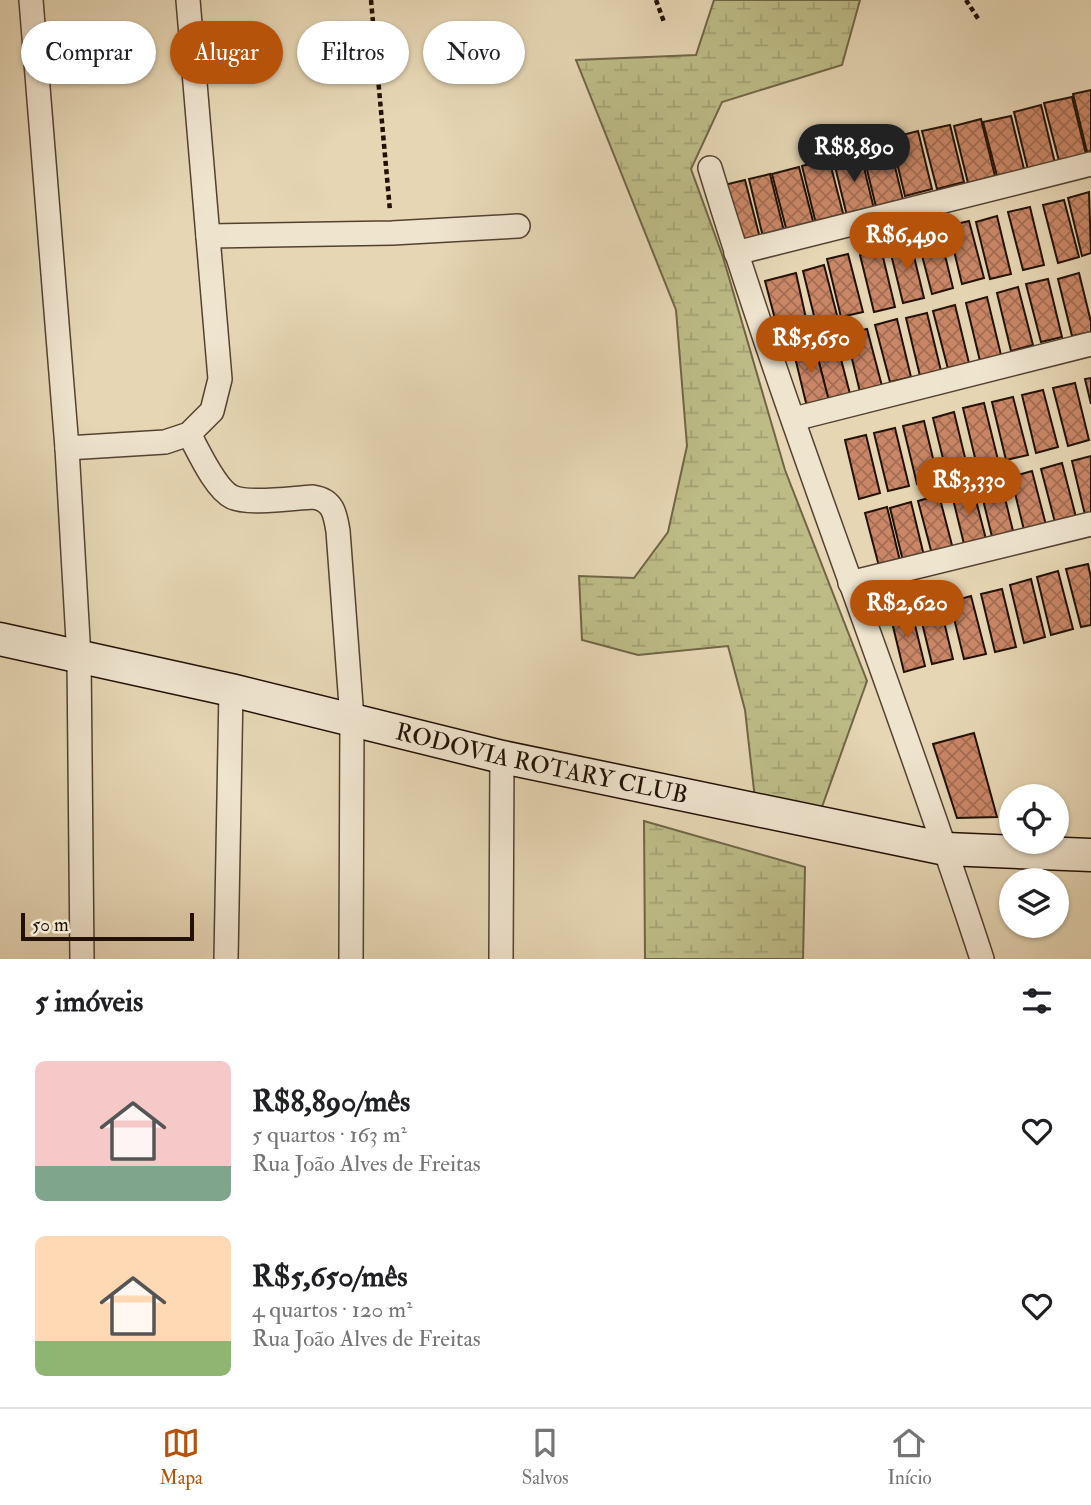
<!DOCTYPE html>
<html lang="pt">
<meta charset="utf-8">
<style>
body{margin:0;font-family:"IM FELL Double Pica",serif;background:#f6f6f6;color:#202124;height:100vh;display:flex;flex-direction:column;font-size:26px;white-space:nowrap}
*{box-sizing:border-box;margin:0}
p{font-size:23px;color:#757577}
.icon{flex:none;width:38px;height:38px;fill:none;stroke:currentColor;stroke-width:2;stroke-linecap:round;stroke-linejoin:round}
.map{position:relative;height:959px;overflow:hidden}
.side{display:flex;flex-direction:column;background:#fff;flex:1}
.side>*{flex:none}
.guide{position:absolute;left:21px;top:21px;width:700px;height:63px;display:flex;gap:14px}
.buttons{position:absolute;left:999px;top:784px;display:grid;gap:14px}
.buttons a{display:grid;place-items:center;width:70px;height:70px;border-radius:50%;background:#fff;box-shadow:0 2px 5px #0004;font-size:35px}
.scale{position:absolute;left:21px;bottom:18px;width:173px;box-sizing:border-box;padding-left:7px;border:4px solid #231105;border-top:0;font-size:19px;line-height:24px;white-space:nowrap;color:#231105;-webkit-text-stroke:5px #efe4ce;paint-order:stroke}
.price{position:absolute;translate:-50% -60px;padding:0 16px;border-radius:24px;background:#b45309;color:#fff;font-size:23px;line-height:46px;filter:drop-shadow(0 2px 4px #0008)}
.price::after{content:'';position:absolute;left:50%;top:42px;width:21px;height:16px;margin-left:-10px;background:inherit;clip-path:polygon(0 0,100% 0,50% 100%)}
.price.selected{background:#222;color:#fff}
ul{padding:0;list-style:none}
li{display:flex;align-items:center;gap:21px;height:175px;padding:0 35px}
li span{display:grid;place-items:center;flex:none;width:196px;height:140px;border-radius:10px;color:#555}
li>.icon{margin-inline-start:auto}
span .icon{width:84px;height:84px;fill:#fffc;stroke-width:1}
li b{font-size:30px}
h2{display:flex;justify-content:space-between;align-items:center;height:84px;padding:0 35px;font-size:30px}
.chip{padding:0 24px;border-radius:32px;background:#fff;box-shadow:0 2px 5px #0004;font-size:24px;line-height:63px}
.chip.selected{background:#b45309;color:#fff}
.tab-bar{display:flex;justify-content:space-around;align-items:center;height:98px;border-top:2px solid #e0e0e0;background:#fff;font-size:19px;color:#757577}
.tab-bar a{display:grid;justify-items:center;gap:4px}
.tab-bar .selected{color:#b45309}
.map>svg:first-child{display:block}
</style>
<div class="map">
<svg width="1091" height="959" viewBox="0 0 1091 959">
<defs>
<pattern id="wetland-marsh" width="20" height="14" patternUnits="userSpaceOnUse" patternTransform="scale(1.75)"><rect width="20" height="14" fill="#bdbc87"/><path d="M1 5h8M5 5V1M11 12h8M15 12V8" fill="none" stroke="#a2a173"/></pattern>
<pattern id="building-cross-hatch" width="8" height="8" patternUnits="userSpaceOnUse" patternTransform="scale(1.75)"><rect width="8" height="8" fill="#ca8767"/><path d="M0 0l8 8M0 8l8-8" fill="none" stroke="#a46d53"/></pattern>
</defs>
<rect width="100%" height="100%" fill="#e6d6b4"/>
<filter id="stains"><feTurbulence type="fractalNoise" baseFrequency=".00286" numOctaves="4"/><feColorMatrix values="0 0 0 0 .2 0 0 0 0 .09 0 0 0 0 .02 0 0 0 .5 -.17"/></filter>
<radialGradient id="worn" r=".72"><stop offset=".6" stop-color="#630" stop-opacity="0"/><stop offset="1" stop-color="#630" stop-opacity=".3"/></radialGradient>
<g fill="url(#wetland-marsh)" stroke="#706646" stroke-width="2">
<polygon points="714,0 860,0 842,65 722,102 691,169 723,257 785,470 867,681 818,818 755,799 745,710 728,646 638,655 582,640 579,576 634,578 668,532 687,446 676,310 576,60 696,55"/>
<polygon points="644,821 805,867 803,959 645,959"/>
</g>
<g fill="url(#building-cross-hatch)" stroke="#231105" stroke-width="2">
<polygon points="1091,90 1091,151 1087,152 1073,94"/>
<polygon points="1072,97 1086,154 1059,161 1044,103"/>
<polygon points="1041,105 1055,163 1028,170 1014,112"/>
<polygon points="1011,116 1025,173 998,180 983,122"/>
<polygon points="981,119 995,176 968,183 954,126"/>
<polygon points="950,125 964,182 937,189 922,131"/>
<polygon points="918,131 932,189 905,196 891,138"/>
<polygon points="889,142 903,200 876,207 862,149"/>
<polygon points="860,151 874,209 847,216 833,158"/>
<polygon points="829,159 844,217 816,224 802,166"/>
<polygon points="799,167 814,225 787,232 772,174"/>
<polygon points="770,174 784,231 763,237 749,179"/>
<polygon points="745,180 760,238 739,243 724,185"/>
<polygon points="1089,192 1091,253 1082,256 1068,198"/>
<polygon points="1064,200 1079,257 1058,263 1043,205"/>
<polygon points="1030,207 1044,265 1023,270 1008,212"/>
<polygon points="997,216 1011,274 990,279 976,222"/>
<polygon points="969,221 984,278 962,284 948,226"/>
<polygon points="939,231 953,288 932,294 917,236"/>
<polygon points="910,240 924,298 903,303 889,246"/>
<polygon points="881,249 895,307 874,312 860,255"/>
<polygon points="848,254 863,312 841,317 827,259"/>
<polygon points="824,265 839,323 817,328 803,271"/>
<polygon points="796,273 809,332 780,338 765,281"/>
<polygon points="1079,273 1091,322 1091,332 1072,336 1058,279"/>
<polygon points="1048,279 1062,337 1041,342 1026,284"/>
<polygon points="1018,287 1033,345 1011,351 997,293"/>
<polygon points="987,297 1001,355 980,361 966,303"/>
<polygon points="955,305 969,363 948,369 933,311"/>
<polygon points="927,313 941,371 920,376 906,318"/>
<polygon points="897,319 911,377 890,382 875,325"/>
<polygon points="867,329 882,386 860,392 846,334"/>
<polygon points="835,336 850,394 828,399 814,342"/>
<polygon points="814,343 829,401 807,407 793,349"/>
<polygon points="1091,378 1091,404 1085,379"/>
<polygon points="1075,383 1089,440 1068,446 1053,388"/>
<polygon points="1043,390 1058,447 1036,453 1022,395"/>
<polygon points="1013,397 1028,455 1006,460 992,402"/>
<polygon points="984,403 998,460 977,466 963,408"/>
<polygon points="954,412 968,470 947,475 933,418"/>
<polygon points="924,421 938,479 917,484 903,426"/>
<polygon points="895,428 909,486 888,491 874,433"/>
<polygon points="866,435 880,493 859,499 845,440"/>
<polygon points="1091,456 1091,518 1086,519 1072,461"/>
<polygon points="1062,463 1077,521 1056,526 1041,469"/>
<polygon points="1032,471 1047,529 1025,534 1011,477"/>
<polygon points="1000,478 1014,535 993,541 979,483"/>
<polygon points="972,485 987,543 965,548 951,491"/>
<polygon points="939,495 954,553 933,558 918,501"/>
<polygon points="911,502 925,560 904,565 890,508"/>
<polygon points="887,507 901,565 880,570 865,513"/>
<polygon points="1088,564 1091,578 1091,625 1081,627 1066,569"/>
<polygon points="1058,571 1073,629 1051,635 1037,577"/>
<polygon points="1031,579 1045,637 1024,643 1010,585"/>
<polygon points="1002,589 1016,647 995,652 981,594"/>
<polygon points="971,596 986,654 964,659 950,602"/>
<polygon points="939,601 953,659 932,664 918,606"/>
<polygon points="911,609 925,666 904,672 890,614"/>
<polygon points="974,733 997,817 957,818 933,744"/>
</g>
<g fill="none" stroke-linecap="round" stroke-linejoin="round">
<defs>
<g id="minor">
<polyline points="31,0 67,448 79,658 82,959"/>
<path d="M710,168c81,267 186,526 272,791"/>
<polyline points="208,236 392,233 518,226"/>
<polyline points="736,253 1091,164"/>
<polyline points="794,419 1091,344"/>
<path d="M189,434c9,16 26,55 43,63 17,8 61,1 81,0 20,3 22,16 25,34l14,188 -1,240"/>
<polyline points="67,448 165,442 189,434 212,411 220,379 188,0"/>
<polyline points="850,583 1091,524"/>
<polyline points="226,959 231,690"/>
<polyline points="501,959 502,757"/>
</g>
<g id="secondary">
<path id="s1" d="M0,639l231,51 271,67 444,92 145,6"/>
</g>
</defs>
<use href="#minor" stroke="#544231" stroke-width="26"/>
<use href="#secondary" stroke="#231105" stroke-width="35"/>
<g stroke="#231105" stroke-width="4.5" stroke-dasharray="5 3.5" stroke-linecap="butt">
<polyline points="371,0 390,211"/>
<polyline points="656,0 664,22"/>
<polyline points="966,0 979,20"/>
</g>
<use href="#minor" stroke="#efe4ce" stroke-width="23"/>
<use href="#secondary" stroke="#efe4ce" stroke-width="32"/>
</g>
<g text-anchor="middle" dominant-baseline="central" stroke-width="5" stroke-linejoin="round" paint-order="stroke">
<g font-size="24" fill="#231105" stroke="#efe4ce">
<text stroke="none"><textPath href="#s1" startOffset="556">RODOVIA ROTARY CLUB</textPath></text>
</g>
</g>
<rect width="100%" height="100%" filter="url(#stains)"/>
<rect width="100%" height="100%" fill="url(#worn)"/>
</svg>
<div class="buttons">
<a><svg class="icon" aria-label="locate" viewBox="0 0 24 24"><circle cx="12" cy="12" r="6"/><path d="M12 2v4M12 18v4M2 12h4M18 12h4"/></svg></a>
<a><svg class="icon" aria-label="layers" viewBox="0 0 24 24"><path d="M12 4l9 5-9 5-9-5zM3 14l9 5 9-5"/></svg></a>
</div>
<div class="scale">50 m</div>
<b class="price selected" style="left:854px;top:184px">R$8,890</b>
<b class="price" style="left:907px;top:272px">R$6,490</b>
<b class="price" style="left:811px;top:375px">R$5,650</b>
<b class="price" style="left:969px;top:517px">R$3,330</b>
<b class="price" style="left:907px;top:640px">R$2,620</b>
<div class="guide">
<a class="chip">Comprar</a>
<a class="chip selected">Alugar</a>
<a class="chip">Filtros</a>
<a class="chip">Novo</a>
</div>
</div>
<section class="side">
<h2>5 imóveis<svg class="icon" aria-label="filters" viewBox="0 0 24 24"><path d="M4 7h16M4 17h16"/><circle cx="9" cy="7" r="2"/><circle cx="15" cy="17" r="2"/></svg></h2>
<ul>
<li><span style="background:linear-gradient(#f6c9c9 75%,#7fa58c 0)"><svg class="icon" aria-label="home" viewBox="0 0 24 24"><path d="M3 11l9-7 9 7M6 9v11h12V9"/></svg></span><div><b>R$8,890/mês</b><p>5 quartos · 163 m²</p><p>Rua João Alves de Freitas</p></div><svg class="icon" aria-label="heart" viewBox="0 0 24 24"><path d="M12 20l-8-8c-3-5 5-10 8-4 3-6 11-1 8 4z"/></svg></li>
<li><span style="background:linear-gradient(#ffd9b3 75%,#8fb573 0)"><svg class="icon" aria-label="home" viewBox="0 0 24 24"><path d="M3 11l9-7 9 7M6 9v11h12V9"/></svg></span><div><b>R$5,650/mês</b><p>4 quartos · 120 m²</p><p>Rua João Alves de Freitas</p></div><svg class="icon" aria-label="heart" viewBox="0 0 24 24"><path d="M12 20l-8-8c-3-5 5-10 8-4 3-6 11-1 8 4z"/></svg></li>
</ul>
</section>
<nav class="tab-bar">
<a class="selected"><svg class="icon" aria-label="map" viewBox="0 0 24 24"><path d="M3 6l6-2 6 2 6-2v14l-6 2-6-2-6 2zM9 4v14M15 6v14"/></svg>Mapa</a>
<a><svg class="icon" aria-label="saved" viewBox="0 0 24 24"><path d="M7 4h10v16l-5-4-5 4z"/></svg>Salvos</a>
<a><svg class="icon" aria-label="home" viewBox="0 0 24 24"><path d="M3 11l9-7 9 7M6 9v11h12V9"/></svg>Início</a>
</nav>
